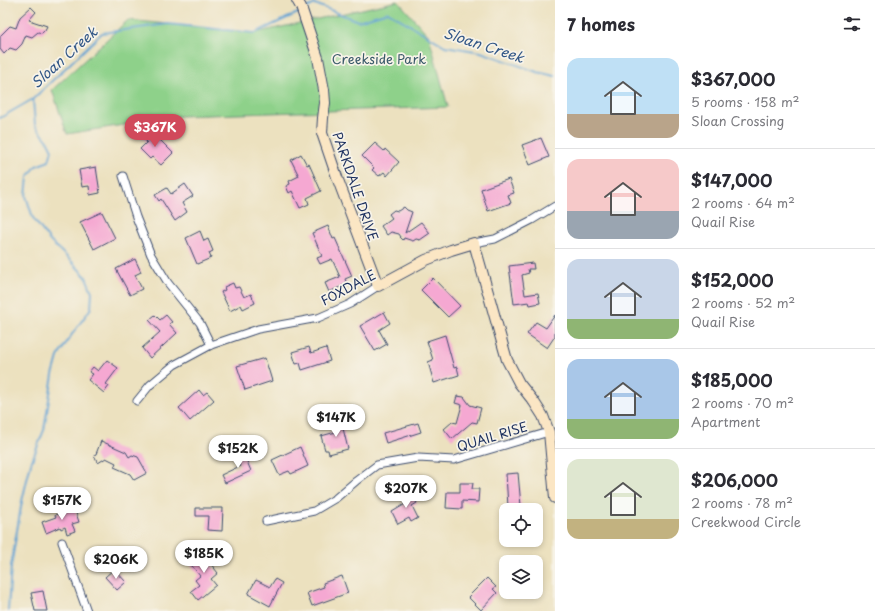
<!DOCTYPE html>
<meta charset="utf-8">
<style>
body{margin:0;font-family:"Playpen Sans",sans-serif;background:#f7f7f7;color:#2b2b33;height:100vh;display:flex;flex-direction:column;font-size:15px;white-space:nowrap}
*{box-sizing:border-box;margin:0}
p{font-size:13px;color:#7c7c81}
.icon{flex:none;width:22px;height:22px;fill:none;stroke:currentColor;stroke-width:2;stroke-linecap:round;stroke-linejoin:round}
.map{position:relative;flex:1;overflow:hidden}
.panel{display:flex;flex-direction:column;background:#fff;width:320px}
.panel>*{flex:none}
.tools{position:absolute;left:499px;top:503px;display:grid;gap:8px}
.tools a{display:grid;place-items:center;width:44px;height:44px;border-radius:8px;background:#fff;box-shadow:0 2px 6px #0003;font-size:20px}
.price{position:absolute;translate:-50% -34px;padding:0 9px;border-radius:14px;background:#fff;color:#222;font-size:13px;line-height:26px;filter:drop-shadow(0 1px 2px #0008)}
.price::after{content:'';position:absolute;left:50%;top:24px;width:12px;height:9px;margin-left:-6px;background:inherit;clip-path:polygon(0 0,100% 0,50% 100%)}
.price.selected{background:#d1495b;color:#fff}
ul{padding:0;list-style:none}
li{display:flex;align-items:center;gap:12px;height:100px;padding:0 12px}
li+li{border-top:1px solid #e1e1e2}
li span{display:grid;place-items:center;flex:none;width:112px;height:80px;border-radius:12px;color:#555}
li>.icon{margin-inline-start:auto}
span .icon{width:48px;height:48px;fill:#fffc;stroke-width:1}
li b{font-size:17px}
h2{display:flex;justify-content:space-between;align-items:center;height:48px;padding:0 12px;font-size:17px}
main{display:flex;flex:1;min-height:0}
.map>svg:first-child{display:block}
</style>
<main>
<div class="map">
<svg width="555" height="611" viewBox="0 0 555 611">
<rect width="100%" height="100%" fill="#f7f3e8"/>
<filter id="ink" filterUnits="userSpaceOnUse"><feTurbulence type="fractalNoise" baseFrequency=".025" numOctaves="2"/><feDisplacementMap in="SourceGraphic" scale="8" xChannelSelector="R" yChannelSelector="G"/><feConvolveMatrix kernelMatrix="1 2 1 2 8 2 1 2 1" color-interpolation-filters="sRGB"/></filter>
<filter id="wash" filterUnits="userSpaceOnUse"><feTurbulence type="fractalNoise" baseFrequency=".012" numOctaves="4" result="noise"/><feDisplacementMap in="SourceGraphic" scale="16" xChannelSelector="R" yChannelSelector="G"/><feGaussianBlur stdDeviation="0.9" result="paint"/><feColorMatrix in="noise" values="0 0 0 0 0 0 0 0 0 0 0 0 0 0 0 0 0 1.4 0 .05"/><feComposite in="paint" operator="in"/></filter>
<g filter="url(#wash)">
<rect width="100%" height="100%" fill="#ece1bf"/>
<polygon fill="#8ed18a" stroke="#548074" points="398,1 429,36 448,107 180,116 67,134 52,90 128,20 255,33"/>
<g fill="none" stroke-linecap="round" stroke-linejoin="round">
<g stroke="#5ea1d2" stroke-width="2">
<polyline points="305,9 315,4 358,21 388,12 445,46 481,52 537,72 555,76"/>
<polyline points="0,118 33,99 102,33 168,24 255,33 300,12"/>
<polyline points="8,611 11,566 22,501 31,463 44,430 53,375 58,357 68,340 91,308 92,292 86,277 72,262 50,241 33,218 26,196 28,177 36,166 49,161 52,150 47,140 35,125 33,99"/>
</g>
</g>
<g id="blocks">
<g fill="#f5a8d2">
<polygon points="31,7 36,12 29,20 47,26 45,30 42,33 38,32 32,37 26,35 22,44 16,50 10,48 4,54 0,49 0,36 10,26 16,28 20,17"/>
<polygon points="148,128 173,153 161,165 152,157 150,159 140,149 147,142 141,136"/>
<polygon points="541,138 549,157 530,165 522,145"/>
<polygon points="375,143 384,151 385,149 399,162 387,176 384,172 379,176 372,170 374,168 362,156"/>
<polygon points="301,154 307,165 309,164 321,191 307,198 309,204 300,208 292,191 289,193 286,186 290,184 289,181 299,176 291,160"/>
<polygon points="96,167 100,193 90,195 89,186 82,187 79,170"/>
<polygon points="509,179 514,193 508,195 511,203 488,211 481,189"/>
<polygon points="185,184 193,196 182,203 187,212 175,221 161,199 159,201 155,195 167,188 171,194"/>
<polygon points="404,207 407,210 412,212 405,233 421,222 430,233 420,240 416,239 413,241 404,238 403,240 400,237 401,237 399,234 391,232 387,235 381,226 392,218 389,214 394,210 398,211"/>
<polygon points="102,212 115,238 94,249 80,222"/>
<polygon points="328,226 333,239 335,238 352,276 345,279 347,284 329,292 325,283 340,277 332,259 320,264 317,258 322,256 312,233"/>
<polygon points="200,231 204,241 208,239 213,251 209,253 211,258 197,264 186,238"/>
<polygon points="135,259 141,272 135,275 142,289 130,295 116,269"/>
<polygon points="533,263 534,269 528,269 529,273 522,275 525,295 538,293 540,303 530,305 529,302 514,304 509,266"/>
<polygon points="433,278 460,306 448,317 421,290"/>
<polygon points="233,283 235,288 239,287 244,297 251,294 255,303 243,309 241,305 230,311 221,292 225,290 224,287"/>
<polygon points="384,312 390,323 379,330 387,344 375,351 360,326"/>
<polygon points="155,315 160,320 166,315 172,322 169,324 177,333 150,358 142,348 160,332 149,320"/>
<polygon points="555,315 555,336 547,348 527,334 536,322 546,328"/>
<polygon points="445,335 454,368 457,367 459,375 434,383 428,362 433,360 427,341"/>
<polygon points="309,347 311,353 326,348 330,361 302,370 300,363 296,364 292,352"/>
<polygon points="265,358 272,381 245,390 237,366"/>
<polygon points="107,360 118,368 106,384 109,386 104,393 88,380 93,374 89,372 93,367 98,371"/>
<polygon points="199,390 203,395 207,392 214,400 190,421 179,408"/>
<polygon points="457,396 464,397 470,405 481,408 477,423 472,422 452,439 444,429 452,422 457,423 462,405 455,403"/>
<polygon points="340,416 348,449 329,454 328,450 325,450 321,436 336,432 333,418"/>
<polygon points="418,423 421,432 386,443 383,433"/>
<polygon points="101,441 126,452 129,457 132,455 138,457 147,473 134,480 130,474 114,467 116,463 106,458 98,463 94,455 96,454"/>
<polygon points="300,447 308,466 291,474 289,471 279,475 272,460"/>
<polygon points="243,452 251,471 225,483 221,475 240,466 235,456"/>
<polygon points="518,473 521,506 508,507 506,474"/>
<polygon points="460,483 473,483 472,489 479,489 478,502 462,501 462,509 446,508 447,492 460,492"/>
<polygon points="410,490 417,503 412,506 418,518 411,522 409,518 398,524 392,512 407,503 403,494"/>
<polygon points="74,507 79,522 72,524 75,531 67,534 65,527 61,529 60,527 46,533 42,522 56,517 55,515"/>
<polygon points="196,508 223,508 222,531 207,530 208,516 196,516"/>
<polygon points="210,551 216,558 210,563 218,573 211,579 216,585 198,600 191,591 199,585 195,580 200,576 188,561 196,554 200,558"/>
<polygon points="114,569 126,582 117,590 105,577"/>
<polygon points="342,576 348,593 312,606 307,593 324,587 323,583"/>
<polygon points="487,578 496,587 493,589 497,593 481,610 468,597"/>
<polygon points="275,579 282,583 270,606 248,594 256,580 270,587"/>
<polygon points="43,591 47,611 35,611 31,593"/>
</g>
</g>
</g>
<g filter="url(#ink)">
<use href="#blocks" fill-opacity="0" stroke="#3a4a6d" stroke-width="1"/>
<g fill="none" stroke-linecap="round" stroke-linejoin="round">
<defs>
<g id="street">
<polyline points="123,176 136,217 151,255 168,283 200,323 211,345"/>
<polyline points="474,243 495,239 532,220 555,206"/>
<polyline points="137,401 150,385 174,365 211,345 258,329 318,318 350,304 378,286"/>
<polyline points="266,521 314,511 336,498 356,481 377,465 418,458 454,460 549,432"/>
<polyline points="62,542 87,611"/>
</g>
<polyline id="secondary" points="297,0 301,7 318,58 324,90 325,103 323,118 322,133 338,180 378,286 426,260 451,250 474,243 507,360 519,383 534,402 543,416 549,432 555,498"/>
</defs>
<use href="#street" stroke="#3a4a6d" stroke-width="9"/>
<use href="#secondary" stroke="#3a4a6d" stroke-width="12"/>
<use href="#street" stroke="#fff" stroke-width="7"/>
<use href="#secondary" stroke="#fbe6c4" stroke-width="10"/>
</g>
</g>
<g text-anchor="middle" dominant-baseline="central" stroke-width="3.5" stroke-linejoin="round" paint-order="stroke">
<g font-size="13" fill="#385869" stroke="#f7f3e8">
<text x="379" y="58">Creekside Park</text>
</g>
<g font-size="13" fill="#1b2f5e" stroke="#f7f3e8">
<text transform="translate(356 186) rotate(71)">PARKDALE DRIVE</text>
<text transform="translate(348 287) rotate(-28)">FOXDALE</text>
<text transform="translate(492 436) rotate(-17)">QUAIL RISE</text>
</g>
<g font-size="14" font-style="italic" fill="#325787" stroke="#f7f3e8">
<text transform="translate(484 45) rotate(18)">Sloan Creek</text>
<text transform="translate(64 57) rotate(-42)">Sloan Creek</text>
</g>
</g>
</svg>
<div class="tools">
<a><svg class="icon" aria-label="locate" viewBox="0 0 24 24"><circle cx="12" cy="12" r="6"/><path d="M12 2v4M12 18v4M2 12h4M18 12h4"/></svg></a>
<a><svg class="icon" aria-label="layers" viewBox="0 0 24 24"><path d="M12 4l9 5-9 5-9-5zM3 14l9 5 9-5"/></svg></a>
</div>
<b class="price selected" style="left:155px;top:148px">$367K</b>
<b class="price" style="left:336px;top:438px">$147K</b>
<b class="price" style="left:238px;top:469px">$152K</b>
<b class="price" style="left:406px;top:509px">$207K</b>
<b class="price" style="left:62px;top:521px">$157K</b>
<b class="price" style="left:204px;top:574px">$185K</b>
<b class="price" style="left:116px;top:580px">$206K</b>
</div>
<section class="panel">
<h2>7 homes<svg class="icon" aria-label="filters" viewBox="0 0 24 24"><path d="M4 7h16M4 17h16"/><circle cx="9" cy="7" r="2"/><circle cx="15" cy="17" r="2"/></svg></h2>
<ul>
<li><span style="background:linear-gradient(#bfe0f5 70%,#b9a48a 0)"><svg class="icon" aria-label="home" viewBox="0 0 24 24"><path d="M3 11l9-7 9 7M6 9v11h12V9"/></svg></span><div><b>$367,000</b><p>5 rooms · 158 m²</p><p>Sloan Crossing</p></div></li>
<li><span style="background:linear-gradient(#f6c9c9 65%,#9aa5b1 0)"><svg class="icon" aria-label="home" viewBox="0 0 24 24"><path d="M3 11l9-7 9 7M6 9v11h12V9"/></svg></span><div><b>$147,000</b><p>2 rooms · 64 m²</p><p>Quail Rise</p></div></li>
<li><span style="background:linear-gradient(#c9d6e8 75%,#8fb573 0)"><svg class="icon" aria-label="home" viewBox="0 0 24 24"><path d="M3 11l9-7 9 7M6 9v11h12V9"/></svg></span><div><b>$152,000</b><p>2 rooms · 52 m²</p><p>Quail Rise</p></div></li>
<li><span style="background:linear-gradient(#a9c7e8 75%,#8fb573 0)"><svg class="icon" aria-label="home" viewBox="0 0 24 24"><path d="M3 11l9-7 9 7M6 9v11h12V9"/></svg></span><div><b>$185,000</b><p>2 rooms · 70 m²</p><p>Apartment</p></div></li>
<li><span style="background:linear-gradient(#dfe7d0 75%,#c2b280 0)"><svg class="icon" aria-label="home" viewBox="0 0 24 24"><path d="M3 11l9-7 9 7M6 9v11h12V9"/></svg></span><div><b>$206,000</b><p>2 rooms · 78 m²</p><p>Creekwood Circle</p></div></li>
</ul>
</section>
</main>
